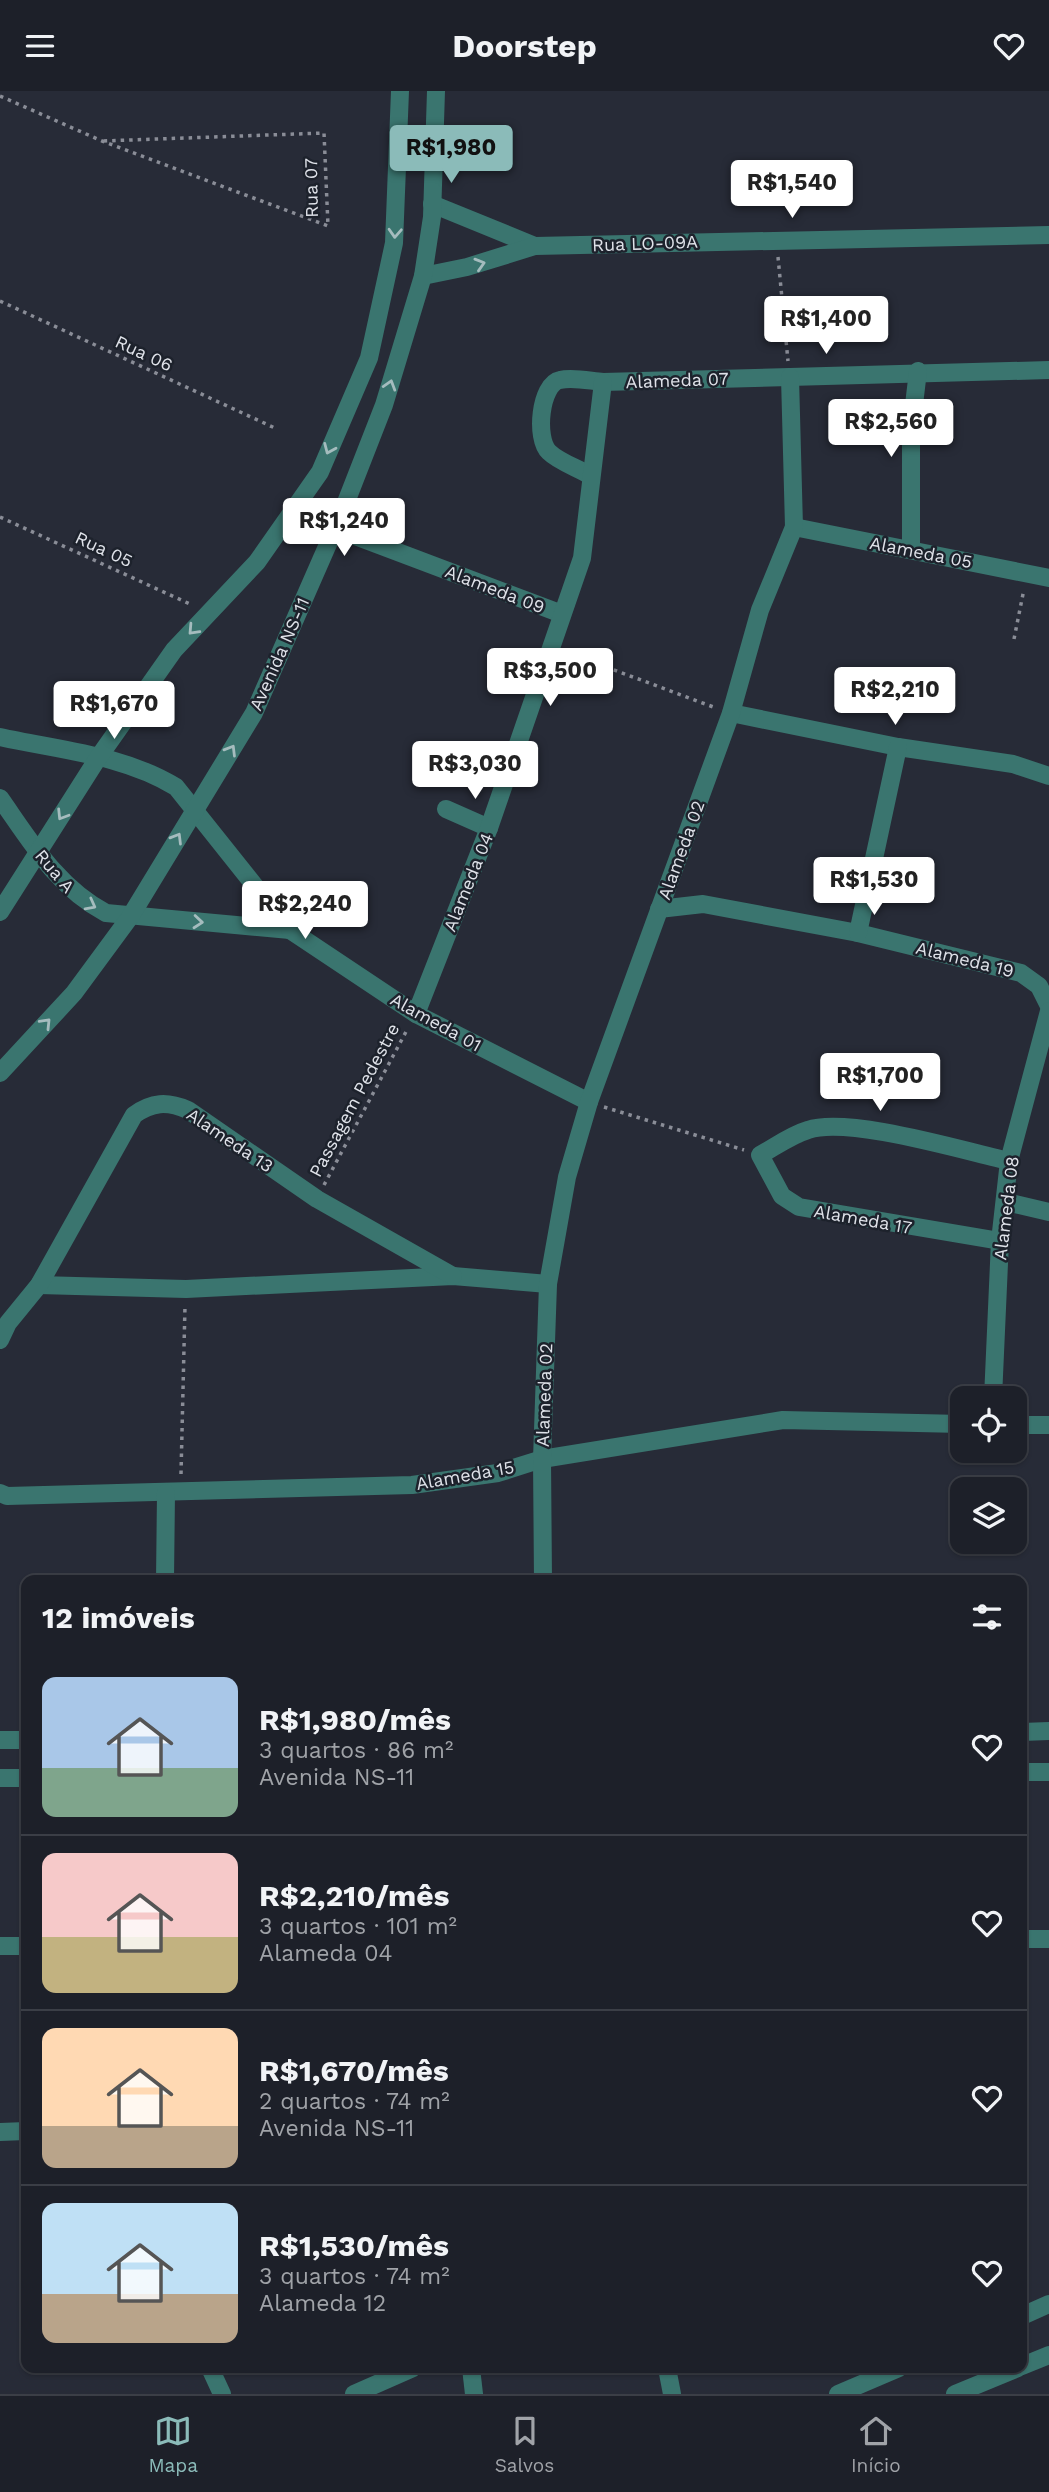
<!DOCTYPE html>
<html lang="pt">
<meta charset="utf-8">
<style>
body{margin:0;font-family:"Work Sans",sans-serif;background:#2a2d35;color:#f1f3f6;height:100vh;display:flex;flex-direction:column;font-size:26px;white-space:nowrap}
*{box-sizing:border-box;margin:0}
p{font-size:23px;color:#a0a3a8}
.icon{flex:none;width:38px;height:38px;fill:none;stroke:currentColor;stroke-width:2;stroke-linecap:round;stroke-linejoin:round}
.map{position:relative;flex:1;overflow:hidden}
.panel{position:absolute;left:21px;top:1484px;width:1006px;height:798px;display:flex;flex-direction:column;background:#1d2029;border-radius:14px;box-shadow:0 2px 5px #0004,0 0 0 2px #3b3e46}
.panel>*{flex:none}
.buttons{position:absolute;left:950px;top:1295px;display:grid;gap:14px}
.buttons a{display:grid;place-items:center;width:77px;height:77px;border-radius:14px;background:#1d2029;box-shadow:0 2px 5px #0004,0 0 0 2px #3b3e46;font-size:35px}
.price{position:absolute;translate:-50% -60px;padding:0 16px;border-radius:7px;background:#fff;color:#222;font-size:23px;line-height:46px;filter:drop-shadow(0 2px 4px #0008)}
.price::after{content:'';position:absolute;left:50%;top:42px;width:21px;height:16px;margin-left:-10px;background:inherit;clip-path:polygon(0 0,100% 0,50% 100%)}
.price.active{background:#8bbbb9;color:#111}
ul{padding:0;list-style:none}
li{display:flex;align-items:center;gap:21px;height:175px;padding:0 21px}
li+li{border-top:2px solid #3b3e46}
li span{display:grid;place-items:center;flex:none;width:196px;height:140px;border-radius:14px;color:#555}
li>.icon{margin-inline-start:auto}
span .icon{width:84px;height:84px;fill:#fffc;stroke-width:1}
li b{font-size:30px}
h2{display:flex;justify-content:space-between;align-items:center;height:84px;padding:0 21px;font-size:30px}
header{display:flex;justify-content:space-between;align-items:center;height:91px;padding:0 21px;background:#1d2029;font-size:32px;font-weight:700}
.tabs{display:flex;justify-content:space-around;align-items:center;height:98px;border-top:2px solid #3b3e46;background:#1d2029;font-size:19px;color:#a0a3a8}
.tabs a{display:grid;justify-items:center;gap:4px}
.tabs .active{color:#8bbbb9}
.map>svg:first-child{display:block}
</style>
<header><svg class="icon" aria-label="menu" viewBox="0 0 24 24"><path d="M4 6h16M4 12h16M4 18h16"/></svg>Doorstep<svg class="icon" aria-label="heart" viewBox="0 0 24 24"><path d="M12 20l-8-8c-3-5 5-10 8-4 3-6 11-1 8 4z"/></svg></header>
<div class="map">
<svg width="1049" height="2303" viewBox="0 0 1049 2303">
<rect width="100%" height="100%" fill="#272b37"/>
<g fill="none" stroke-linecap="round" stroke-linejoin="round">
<g stroke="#8a8d97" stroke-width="3.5" stroke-dasharray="3.5 5" stroke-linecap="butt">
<polyline points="0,5 102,50 328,135 324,42 102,50"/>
<polyline points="778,166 788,270"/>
<polyline points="0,210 277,338"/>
<polyline points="0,426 192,514"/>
<polyline points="1014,548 1024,498"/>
<polyline points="566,561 716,617"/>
<polyline points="604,1016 744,1059"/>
<polyline points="324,1094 408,937"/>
<polyline points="181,1383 185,1215"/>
</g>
<g stroke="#3a756f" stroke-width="18">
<polyline points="432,113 535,155"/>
<polyline points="423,185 467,176 535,155 1049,144"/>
<path d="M591,385c-13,-8 -32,-14 -42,-24 -14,-13 -9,-68 11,-72 13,-3 30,1 43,2l446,-12"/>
<polyline points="794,436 1049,487"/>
<polyline points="350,443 562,523"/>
<polyline points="911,458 911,339 918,280"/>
<polyline points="731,622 898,656 1013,673 1049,685"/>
<path d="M0,646c59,13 124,18 176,50l114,143 -184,-17c-49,-26 -75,-71 -106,-115"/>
<polyline points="446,718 489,737"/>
<polyline points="659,818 703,813 858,842 1021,882 1039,895 1049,915"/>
<polyline points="0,821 98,667 174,559 257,471 320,381 369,267 394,152 400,0"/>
<polyline points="290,839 416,923 589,1011"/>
<polyline points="858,842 898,656"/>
<polyline points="416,923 489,737 582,467 603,291"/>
<polyline points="0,982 74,902 130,826 254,622 343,419 384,314 423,185 432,126 436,0"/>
<polyline points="1006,1111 1049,1121"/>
<path d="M1000,1150l-201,-34 -17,-11 -22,-41c15,-8 31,-20 48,-25 40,-14 156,21 201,31"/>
<polyline points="39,1194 186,1198 453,1185 548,1193"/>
<path d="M0,1249l8,-17 31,-38 95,-170c18,-13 33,-14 54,-5l129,89 136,77"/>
<polyline points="993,1307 1000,1150 1009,1070 1049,920"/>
<polyline points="1015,1334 1049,1334"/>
<polyline points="0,1402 7,1405 412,1394 498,1382 542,1368 783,1329 962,1333"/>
<polyline points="165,1489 166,1402"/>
<polyline points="543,1489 542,1368 548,1193 567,1086 589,1011 731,622 760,519 794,436 790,286"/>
<polyline points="1022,1641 1049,1640"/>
<polyline points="0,1649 26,1649"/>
<polyline points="1022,1681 1049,1681"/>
<polyline points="0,1687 26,1687"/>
<polyline points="1022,1848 1049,1848"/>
<polyline points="0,1855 26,1855"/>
<polyline points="0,2041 26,2040"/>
<polyline points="1022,2225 1049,2213"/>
<polyline points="1022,2275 1049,2264"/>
<polyline points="210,2277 222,2303"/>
<polyline points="471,2277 474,2303"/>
<polyline points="667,2277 672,2303"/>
<polyline points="354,2303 413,2277"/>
<polyline points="838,2303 899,2277"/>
<polyline points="955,2303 1018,2277"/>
</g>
</g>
<defs><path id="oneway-chevron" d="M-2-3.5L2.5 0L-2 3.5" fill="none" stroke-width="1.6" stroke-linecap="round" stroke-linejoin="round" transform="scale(1.75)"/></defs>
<g stroke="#a5bcbe">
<use href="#oneway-chevron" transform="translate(395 142) rotate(93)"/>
<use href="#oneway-chevron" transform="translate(480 173) rotate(-17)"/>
<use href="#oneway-chevron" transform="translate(390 294) rotate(-73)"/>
<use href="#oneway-chevron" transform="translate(329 358) rotate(113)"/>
<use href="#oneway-chevron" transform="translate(193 539) rotate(133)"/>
<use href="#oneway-chevron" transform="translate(231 659) rotate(-59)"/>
<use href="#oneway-chevron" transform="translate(62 724) rotate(122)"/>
<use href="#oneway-chevron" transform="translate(177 747) rotate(-59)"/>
<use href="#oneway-chevron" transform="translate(91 814) rotate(28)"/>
<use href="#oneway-chevron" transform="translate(198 831) rotate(5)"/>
<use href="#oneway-chevron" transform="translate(46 932) rotate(-46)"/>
</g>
<g text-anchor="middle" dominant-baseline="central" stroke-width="5" stroke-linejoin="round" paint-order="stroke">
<g font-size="18" fill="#dfe2e9" stroke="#1d222c">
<text transform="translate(311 97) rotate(-91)">Rua 07</text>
<text transform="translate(645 152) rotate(-2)">Rua LO-09A</text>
<text transform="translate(144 262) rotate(25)">Rua 06</text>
<text transform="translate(677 289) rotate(-2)">Alameda 07</text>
<text transform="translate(104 458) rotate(25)">Rua 05</text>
<text transform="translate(921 461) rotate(11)">Alameda 05</text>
<text transform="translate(495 498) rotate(21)">Alameda 09</text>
<text transform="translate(279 563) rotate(-66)">Avenida NS-11</text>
<text transform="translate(681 759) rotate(-70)">Alameda 02</text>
<text transform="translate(55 780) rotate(50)">Rua A</text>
<text transform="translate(468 791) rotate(-68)">Alameda 04</text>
<text transform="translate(965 868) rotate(14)">Alameda 19</text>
<text transform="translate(436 931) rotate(29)">Alameda 01</text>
<text transform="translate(354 1009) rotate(-62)">Passagem Pedestre</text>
<text transform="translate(230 1049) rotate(34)">Alameda 13</text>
<text transform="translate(1006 1117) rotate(-83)">Alameda 08</text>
<text transform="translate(863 1128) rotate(10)">Alameda 17</text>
<text transform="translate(544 1304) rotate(-88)">Alameda 02</text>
<text transform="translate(465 1384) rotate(-10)">Alameda 15</text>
</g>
</g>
</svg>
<div class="buttons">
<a><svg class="icon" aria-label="locate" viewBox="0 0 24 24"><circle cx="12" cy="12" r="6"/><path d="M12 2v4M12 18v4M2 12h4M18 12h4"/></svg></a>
<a><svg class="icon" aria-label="layers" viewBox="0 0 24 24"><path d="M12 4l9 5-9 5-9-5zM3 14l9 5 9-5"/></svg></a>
</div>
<b class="price active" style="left:451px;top:94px">R$1,980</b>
<b class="price" style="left:792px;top:129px">R$1,540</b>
<b class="price" style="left:826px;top:265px">R$1,400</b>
<b class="price" style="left:891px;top:368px">R$2,560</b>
<b class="price" style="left:344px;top:467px">R$1,240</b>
<b class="price" style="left:550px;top:617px">R$3,500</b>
<b class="price" style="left:895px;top:636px">R$2,210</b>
<b class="price" style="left:114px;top:650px">R$1,670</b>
<b class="price" style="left:475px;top:710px">R$3,030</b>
<b class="price" style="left:874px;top:826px">R$1,530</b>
<b class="price" style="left:305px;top:850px">R$2,240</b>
<b class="price" style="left:880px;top:1022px">R$1,700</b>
<section class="panel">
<h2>12 imóveis<svg class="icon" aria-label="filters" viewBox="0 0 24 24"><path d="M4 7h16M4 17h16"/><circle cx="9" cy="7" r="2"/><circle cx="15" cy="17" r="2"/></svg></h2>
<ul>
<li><span style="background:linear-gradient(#a9c7e8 65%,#7fa58c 0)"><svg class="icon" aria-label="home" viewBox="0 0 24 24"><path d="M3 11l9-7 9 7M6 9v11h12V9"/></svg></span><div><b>R$1,980/mês</b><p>3 quartos · 86 m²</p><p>Avenida NS-11</p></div><svg class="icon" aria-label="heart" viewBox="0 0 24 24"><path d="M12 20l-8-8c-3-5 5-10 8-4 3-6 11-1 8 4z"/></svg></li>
<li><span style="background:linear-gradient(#f6c9c9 60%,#c2b280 0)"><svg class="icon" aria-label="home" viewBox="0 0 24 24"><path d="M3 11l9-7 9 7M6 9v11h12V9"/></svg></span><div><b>R$2,210/mês</b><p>3 quartos · 101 m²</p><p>Alameda 04</p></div><svg class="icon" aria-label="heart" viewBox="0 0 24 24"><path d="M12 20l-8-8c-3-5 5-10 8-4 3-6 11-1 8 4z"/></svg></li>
<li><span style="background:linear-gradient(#ffd9b3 70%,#b9a48a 0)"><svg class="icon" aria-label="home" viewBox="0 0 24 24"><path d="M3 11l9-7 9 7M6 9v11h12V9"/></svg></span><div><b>R$1,670/mês</b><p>2 quartos · 74 m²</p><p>Avenida NS-11</p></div><svg class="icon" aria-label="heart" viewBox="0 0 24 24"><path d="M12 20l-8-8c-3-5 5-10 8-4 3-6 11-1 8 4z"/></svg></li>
<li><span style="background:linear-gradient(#bfe0f5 65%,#b9a48a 0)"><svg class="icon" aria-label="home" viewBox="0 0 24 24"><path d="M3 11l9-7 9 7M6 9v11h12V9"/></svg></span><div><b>R$1,530/mês</b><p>3 quartos · 74 m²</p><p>Alameda 12</p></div><svg class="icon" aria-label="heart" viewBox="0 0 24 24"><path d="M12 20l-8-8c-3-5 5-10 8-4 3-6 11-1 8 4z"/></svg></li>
</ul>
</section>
</div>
<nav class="tabs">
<a class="active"><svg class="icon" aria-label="map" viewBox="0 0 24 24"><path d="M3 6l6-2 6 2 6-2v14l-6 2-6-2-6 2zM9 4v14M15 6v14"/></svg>Mapa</a>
<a><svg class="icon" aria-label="saved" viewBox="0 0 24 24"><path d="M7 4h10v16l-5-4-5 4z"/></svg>Salvos</a>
<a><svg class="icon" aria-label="home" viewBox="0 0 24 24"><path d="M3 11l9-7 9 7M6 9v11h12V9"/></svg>Início</a>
</nav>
